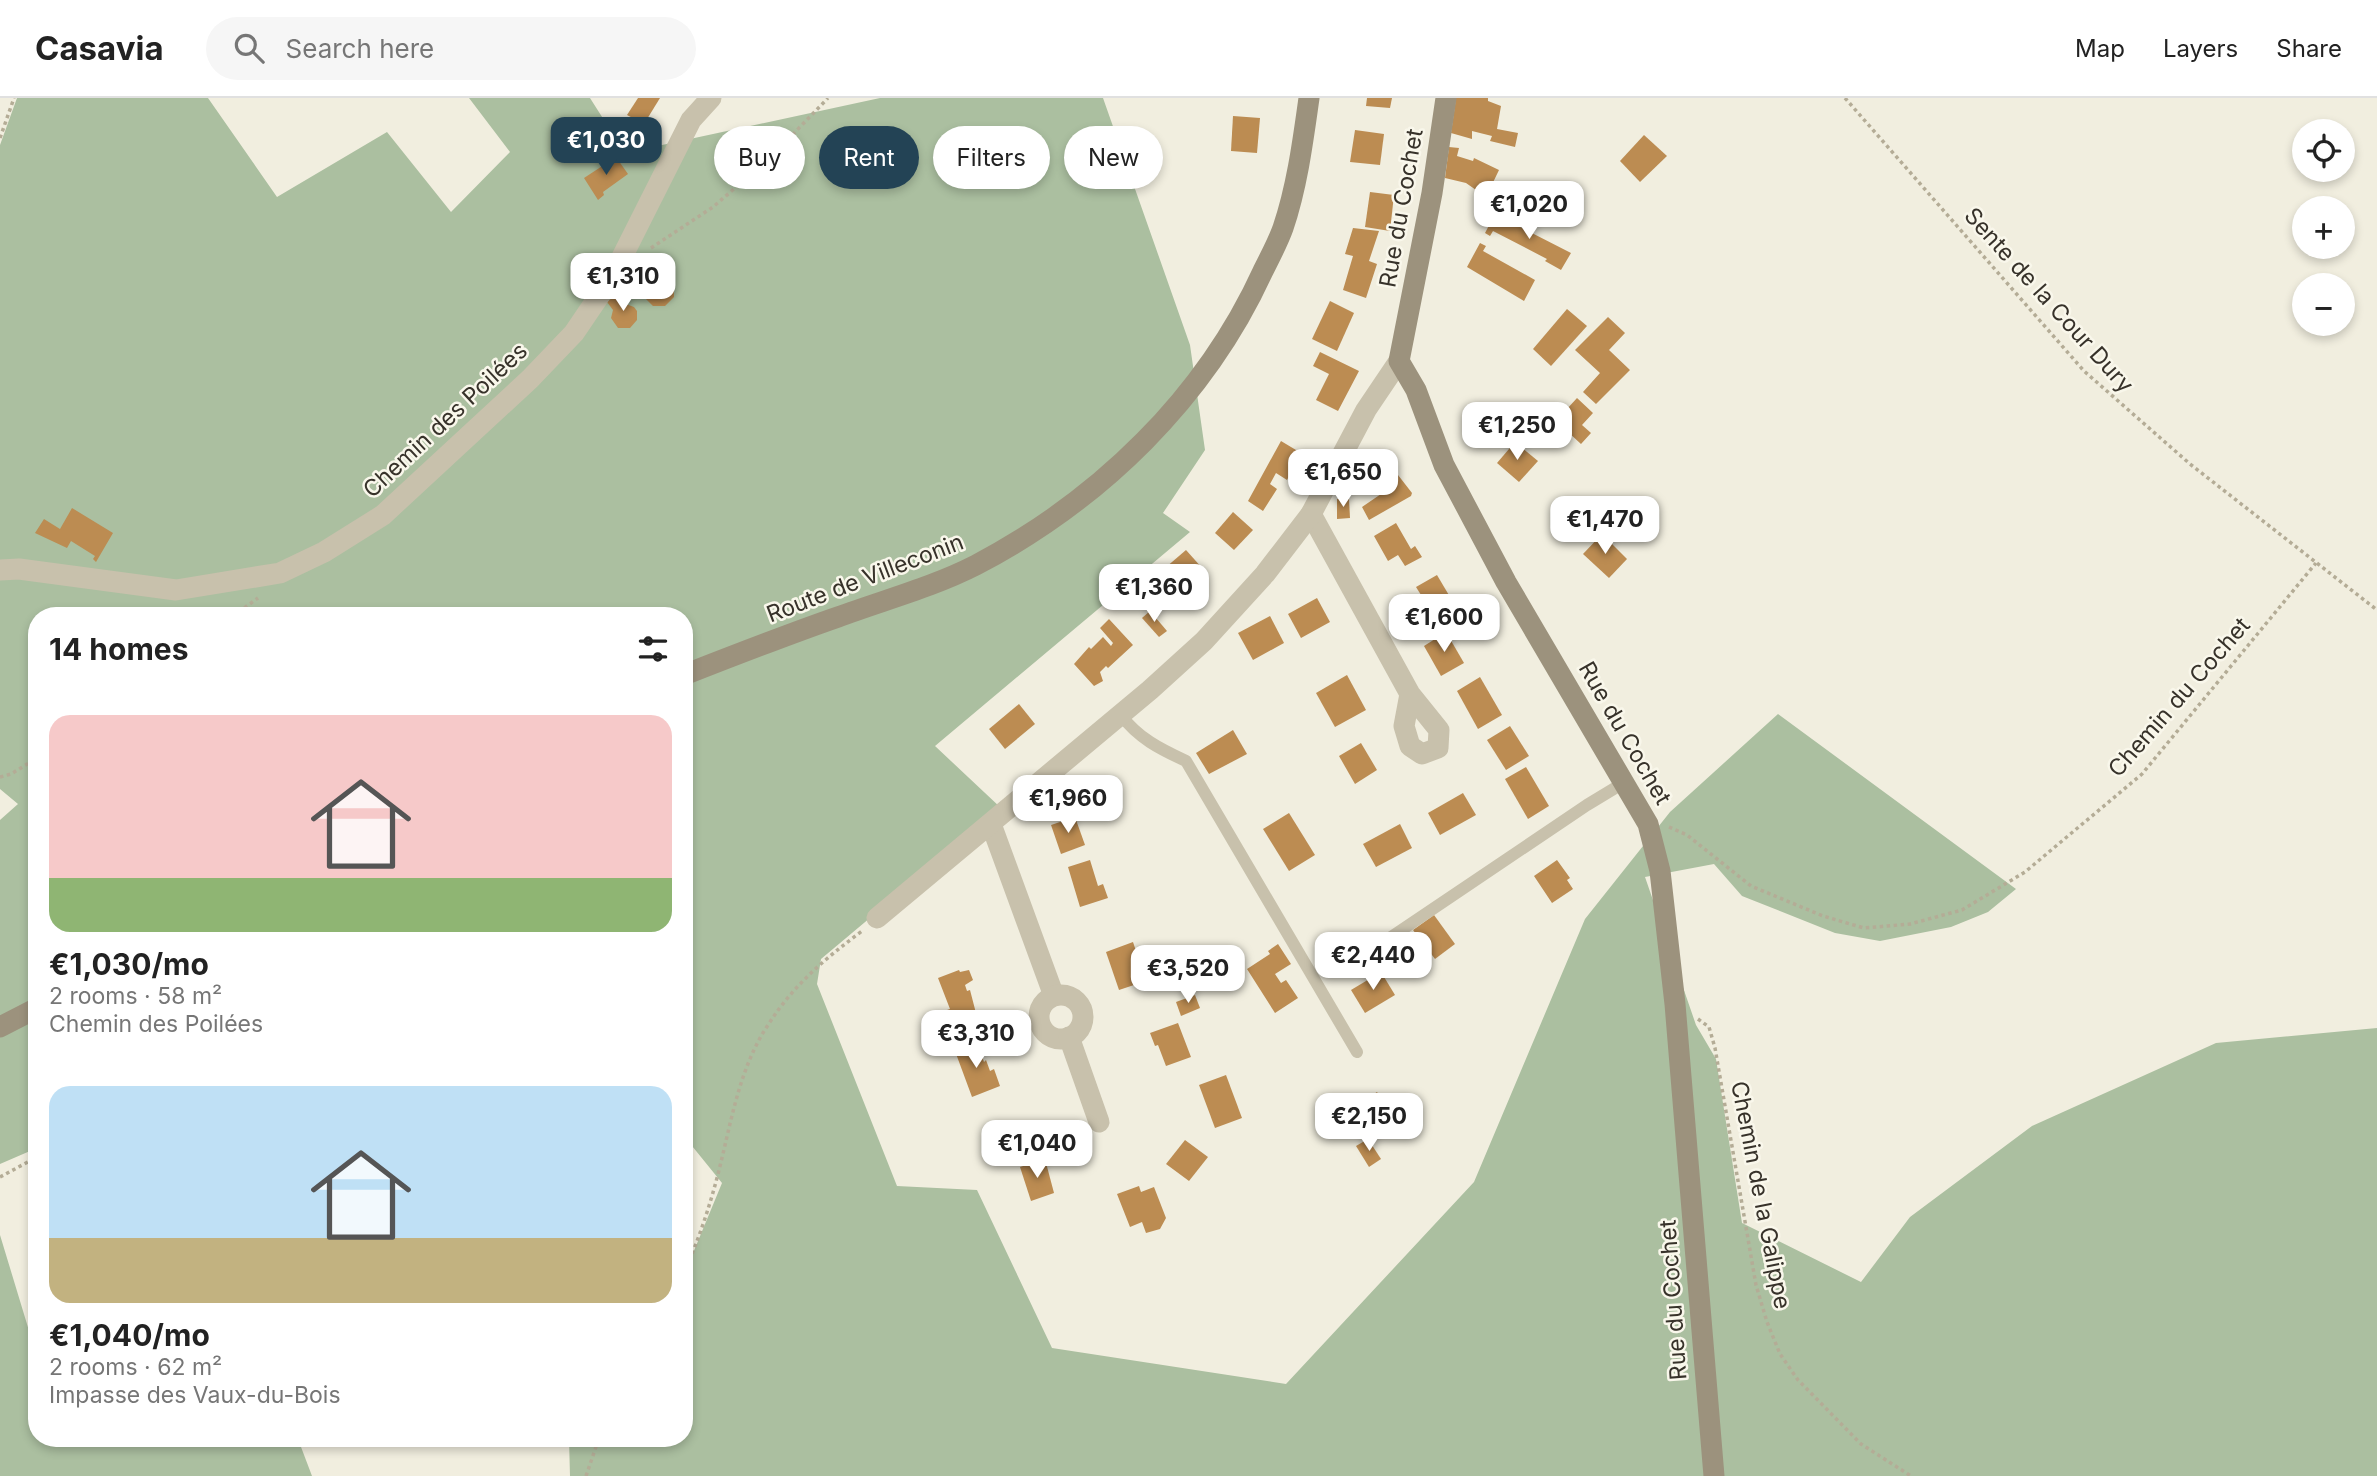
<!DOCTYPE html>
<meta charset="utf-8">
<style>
body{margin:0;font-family:Inter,sans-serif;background:#f6f6f6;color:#222;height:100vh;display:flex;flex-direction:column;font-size:26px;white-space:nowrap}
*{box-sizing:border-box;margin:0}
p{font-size:23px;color:#767676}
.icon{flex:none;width:38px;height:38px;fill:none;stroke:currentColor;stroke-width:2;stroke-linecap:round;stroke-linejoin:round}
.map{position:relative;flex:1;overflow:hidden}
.panel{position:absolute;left:28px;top:509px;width:665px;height:840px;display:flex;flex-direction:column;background:#fff;border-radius:28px;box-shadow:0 4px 10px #0003}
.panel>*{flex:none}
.hud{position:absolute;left:714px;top:28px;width:665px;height:63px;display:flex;gap:14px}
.controls{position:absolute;left:2292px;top:21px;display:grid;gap:14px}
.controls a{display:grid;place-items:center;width:63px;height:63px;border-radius:50%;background:#fff;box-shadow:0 4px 10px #0003;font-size:35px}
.price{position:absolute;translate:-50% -60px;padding:0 16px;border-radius:14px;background:#fff;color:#222;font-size:23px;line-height:46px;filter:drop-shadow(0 2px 4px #0008)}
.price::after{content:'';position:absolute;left:50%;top:42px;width:21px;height:16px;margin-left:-10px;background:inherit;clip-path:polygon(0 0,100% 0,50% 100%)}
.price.selected{background:#234355;color:#fff}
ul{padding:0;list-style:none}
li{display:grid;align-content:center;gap:14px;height:371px;padding:0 21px}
li span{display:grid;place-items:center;height:217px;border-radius:21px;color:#555}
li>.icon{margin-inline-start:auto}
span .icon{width:126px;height:126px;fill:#fffc;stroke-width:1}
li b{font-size:30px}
h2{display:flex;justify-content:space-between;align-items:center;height:84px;padding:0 21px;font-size:30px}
.tag{padding:0 24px;border-radius:32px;background:#fff;box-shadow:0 4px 10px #0003;font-size:24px;line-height:63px}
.tag.selected{background:#234355;color:#fff}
header{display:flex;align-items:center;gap:42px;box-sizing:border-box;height:98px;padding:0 35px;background:#fff;border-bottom:2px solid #e0e0e0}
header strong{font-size:33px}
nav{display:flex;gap:38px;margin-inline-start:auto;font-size:24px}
.search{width:490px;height:63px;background:#f6f6f6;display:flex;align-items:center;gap:18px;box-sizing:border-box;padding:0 24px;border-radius:38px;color:#767676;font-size:26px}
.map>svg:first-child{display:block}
</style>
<header>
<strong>Casavia</strong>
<div class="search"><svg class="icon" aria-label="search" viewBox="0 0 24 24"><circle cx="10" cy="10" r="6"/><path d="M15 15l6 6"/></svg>Search here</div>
<nav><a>Map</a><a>Layers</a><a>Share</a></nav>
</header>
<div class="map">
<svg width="2377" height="1378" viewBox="0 0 2377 1378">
<rect width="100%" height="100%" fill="#f1eedf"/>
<g fill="#abbfa0">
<polygon points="17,0 208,0 277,99 387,34 451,114 510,54 469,0 590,0 625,55 880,0 1103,0 1190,247 1205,352 1163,415 1190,434 935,648 1001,710 821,861 817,886 897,1088 977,1092 1052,1250 1286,1286 1474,1084 1585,821 1670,714 1778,616 2016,791 1988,814 1951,829 1880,843 1835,835 1742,798 1714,766 1645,779 1696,927 1716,961 1742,1125 1861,1184 1910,1119 2032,1028 2216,945 2377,930 2377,1378 570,1378 569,1341 684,1340 684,1168 691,1160 722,1085 684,1038 684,518 37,518 37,1050 0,1066 0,722 18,706 0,691 0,47"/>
<polygon points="0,1137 37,1259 37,1340 298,1341 312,1378 0,1378"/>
</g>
<g fill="#bc8c52">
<polygon points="638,0 660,0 644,26 627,17"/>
<polygon points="1367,0 1392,0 1390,10 1366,8"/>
<polygon points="1456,0 1488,0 1488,3 1501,8 1497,31 1518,35 1515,49 1490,43 1492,38 1472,33 1472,41 1451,35"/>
<polygon points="1233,18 1260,20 1257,55 1231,53"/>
<polygon points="1355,32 1384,36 1380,67 1350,64"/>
<polygon points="1644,37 1667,58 1640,84 1620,63"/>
<polygon points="1449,49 1459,50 1457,58 1473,63 1474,60 1499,72 1486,99 1466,85 1445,80"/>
<polygon points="616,59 628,76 603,94 604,97 598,102 584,80"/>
<polygon points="1370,94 1394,97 1390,133 1365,129"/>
<polygon points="1495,116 1571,155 1561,172 1545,163 1547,161 1493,133 1490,138 1485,135"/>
<polygon points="1353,130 1379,133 1369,163 1377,166 1366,200 1343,192 1353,158 1345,156"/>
<polygon points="1480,145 1486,148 1483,153 1535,182 1524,203 1467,169"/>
<polygon points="648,172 654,179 664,179 674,187 674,199 665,208 653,208 646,201 646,186 640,179"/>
<polygon points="617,196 623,205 634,209 637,213 637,222 630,230 618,230 611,220 613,212 607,204"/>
<polygon points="1330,203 1354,215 1337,253 1312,241"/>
<polygon points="1567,211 1587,228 1551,268 1533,251"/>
<polygon points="1608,219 1625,235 1609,252 1630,272 1596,306 1583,294 1600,275 1575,252"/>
<polygon points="1320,254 1359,273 1338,313 1316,302 1329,276 1313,268"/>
<polygon points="1577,300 1593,315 1582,327 1591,335 1581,346 1556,323"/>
<polygon points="1281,343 1301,355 1287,382 1276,375 1270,386 1277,391 1263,413 1248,403"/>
<polygon points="1515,344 1538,363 1519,384 1497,365"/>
<polygon points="1398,377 1412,395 1411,398 1369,422 1362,409 1381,396 1377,389"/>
<polygon points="1337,401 1349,401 1350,420 1337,421"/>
<polygon points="72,410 113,435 96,464 93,461 95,458 71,443 67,450 35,435 44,421 60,431"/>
<polygon points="1233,414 1253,432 1234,452 1215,435"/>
<polygon points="1396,425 1411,451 1415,448 1422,459 1405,468 1398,457 1388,463 1374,438"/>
<polygon points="1602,436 1627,461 1609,480 1583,456"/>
<polygon points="1186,452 1203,471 1182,489 1165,470"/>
<polygon points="1437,477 1453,504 1433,516 1416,489"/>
<polygon points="1317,500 1330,524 1301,540 1288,516"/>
<polygon points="1150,513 1167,533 1159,539 1142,520"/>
<polygon points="1270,518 1284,545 1253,562 1238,535"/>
<polygon points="1109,521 1133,547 1108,570 1106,568 1100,574 1103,583 1094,588 1074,566 1089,549 1091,551 1103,539 1111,548 1113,545 1100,530"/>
<polygon points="1446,534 1464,565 1441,578 1424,548"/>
<polygon points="1347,577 1366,612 1335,629 1316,595"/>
<polygon points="1480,579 1502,617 1478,631 1457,593"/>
<polygon points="1019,606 1035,626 1005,651 989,631"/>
<polygon points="1510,628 1529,658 1506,672 1487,642"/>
<polygon points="1233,632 1247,656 1209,676 1196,655"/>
<polygon points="1361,645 1377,672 1355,686 1339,658"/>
<polygon points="1526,669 1549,708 1528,721 1505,681"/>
<polygon points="1463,695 1476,717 1440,737 1428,715"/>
<polygon points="1289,715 1315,757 1289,773 1263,731"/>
<polygon points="1075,719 1085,747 1061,756 1051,727"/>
<polygon points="1400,726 1412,750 1376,769 1363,746"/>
<polygon points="1090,762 1098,788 1103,786 1108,800 1080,809 1068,769"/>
<polygon points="1557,762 1570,780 1567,782 1573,791 1552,805 1534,778"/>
<polygon points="1434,817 1455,846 1435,861 1413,832"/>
<polygon points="1133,844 1146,883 1119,892 1106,854"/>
<polygon points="1278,846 1291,866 1275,876 1281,885 1286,882 1298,900 1275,915 1247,871 1270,856 1268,853"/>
<polygon points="959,872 960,874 969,872 973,882 965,887 967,893 970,892 977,919 947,929 941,914 950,911 938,880"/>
<polygon points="1381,874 1395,897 1365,915 1351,892"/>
<polygon points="1195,897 1200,910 1181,918 1176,904"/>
<polygon points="1178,925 1191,959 1166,968 1158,947 1155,948 1150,935"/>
<polygon points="977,944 984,964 986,962 990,973 994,971 1000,988 972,999 955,953"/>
<polygon points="1226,977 1242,1020 1215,1030 1199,987"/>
<polygon points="1377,994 1392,1017 1364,1034 1350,1011"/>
<polygon points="1368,1041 1381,1061 1369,1069 1356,1048"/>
<polygon points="1185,1042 1208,1059 1189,1083 1166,1066"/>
<polygon points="1045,1061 1054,1095 1031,1103 1020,1069"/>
<polygon points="1139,1088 1141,1094 1154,1089 1166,1120 1160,1131 1146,1135 1142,1124 1130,1129 1117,1096"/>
</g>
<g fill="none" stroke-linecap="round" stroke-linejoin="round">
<g stroke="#b4ac96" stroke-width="3.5" stroke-dasharray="3.5 3.5" stroke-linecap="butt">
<polyline points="1845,0 2084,273 2190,366 2377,512"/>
<polyline points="0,40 14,0"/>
<polyline points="651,150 713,109 771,59 828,0"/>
<polyline points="233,518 258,500"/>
<polyline points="0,679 11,676 37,660"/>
<polyline points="1669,729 1687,737 1751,788 1823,818 1864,830 1910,826 1962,812 2025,774 2142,676 2316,465"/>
<polyline points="1698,921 1709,929 1715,950 1756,1187 1767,1224 1780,1256 1798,1282 1861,1346 1911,1378"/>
<polyline points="0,1079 37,1059"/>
<path d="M684,1175c15,-34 27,-70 36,-107 12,-48 20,-99 48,-141 26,-41 57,-66 94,-94"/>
<polyline points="586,1378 599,1340"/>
</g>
<g stroke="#c8c1ac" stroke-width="12">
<path d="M1121,617c17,23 39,34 65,46l171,291"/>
<polyline points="1366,856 1587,707 1625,684"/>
</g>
<g stroke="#c8c1ac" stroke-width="21">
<polyline points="1311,416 1410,596 1404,628 1410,648 1422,656 1438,650 1439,632 1410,596"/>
<polyline points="0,472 19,471 176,492 280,475 324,454 383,417 530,281 574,235 612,179 691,22 711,0"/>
<polyline points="991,726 1054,898"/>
<polyline points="877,820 1150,592 1204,543 1265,476 1311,416 1366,312 1399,263"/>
<circle cx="1061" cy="919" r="22"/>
<polyline points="1069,939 1099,1024"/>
</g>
<g stroke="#9c927d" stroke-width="21">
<polyline points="1446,0 1432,95 1399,263 1416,292 1444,367 1506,484 1648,726 1660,773 1675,906 1714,1378"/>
<path d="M684,577c51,-20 102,-40 154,-58 46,-17 95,-30 138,-52 124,-65 229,-167 287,-294 7,-14 15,-29 20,-43 14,-41 20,-87 26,-130"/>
<polyline points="0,929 37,910"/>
</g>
</g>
<g text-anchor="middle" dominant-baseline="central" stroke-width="5" stroke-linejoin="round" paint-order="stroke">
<g font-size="23" fill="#37322a" stroke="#f9f7eb">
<text transform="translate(1401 110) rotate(-80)">Rue du Cochet</text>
<text transform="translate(2049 202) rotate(48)">Sente de la Cour Dury</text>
<text transform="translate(445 322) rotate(-43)">Chemin des Poilées</text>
<text transform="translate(865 480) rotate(-21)">Route de Villeconin</text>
<text transform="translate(2179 599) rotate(-49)">Chemin du Cochet</text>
<text transform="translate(1625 635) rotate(60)">Rue du Cochet</text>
<text transform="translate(1761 1097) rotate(79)">Chemin de la Galippe</text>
<text transform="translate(1673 1202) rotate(-94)">Rue du Cochet</text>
</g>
</g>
</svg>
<div class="controls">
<a><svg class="icon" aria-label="locate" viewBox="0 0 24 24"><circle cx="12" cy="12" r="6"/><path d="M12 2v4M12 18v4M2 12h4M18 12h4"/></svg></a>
<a>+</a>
<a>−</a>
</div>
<b class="price selected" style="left:606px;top:79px">€1,030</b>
<b class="price" style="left:1529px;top:143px">€1,020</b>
<b class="price" style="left:623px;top:215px">€1,310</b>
<b class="price" style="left:1517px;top:364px">€1,250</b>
<b class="price" style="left:1343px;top:411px">€1,650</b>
<b class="price" style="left:1605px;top:458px">€1,470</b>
<b class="price" style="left:1154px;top:526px">€1,360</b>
<b class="price" style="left:1444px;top:556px">€1,600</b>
<b class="price" style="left:1068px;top:737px">€1,960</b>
<b class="price" style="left:1373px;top:894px">€2,440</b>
<b class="price" style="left:1188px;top:907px">€3,520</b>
<b class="price" style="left:976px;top:972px">€3,310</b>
<b class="price" style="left:1369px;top:1055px">€2,150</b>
<b class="price" style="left:1037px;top:1082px">€1,040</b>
<div class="hud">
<a class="tag">Buy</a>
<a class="tag selected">Rent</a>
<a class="tag">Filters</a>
<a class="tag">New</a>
</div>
<section class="panel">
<h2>14 homes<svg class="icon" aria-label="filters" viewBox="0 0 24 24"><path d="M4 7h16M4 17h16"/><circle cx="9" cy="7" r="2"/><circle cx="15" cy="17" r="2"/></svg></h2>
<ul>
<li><span style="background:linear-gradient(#f6c9c9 75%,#8fb573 0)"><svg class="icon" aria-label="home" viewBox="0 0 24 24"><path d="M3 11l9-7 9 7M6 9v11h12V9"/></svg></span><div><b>€1,030/mo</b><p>2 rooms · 58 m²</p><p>Chemin des Poilées</p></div></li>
<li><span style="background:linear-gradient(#bfe0f5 70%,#c2b280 0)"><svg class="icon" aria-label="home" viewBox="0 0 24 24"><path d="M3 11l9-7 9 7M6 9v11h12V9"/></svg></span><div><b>€1,040/mo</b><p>2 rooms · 62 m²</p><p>Impasse des Vaux-du-Bois</p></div></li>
</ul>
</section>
</div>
